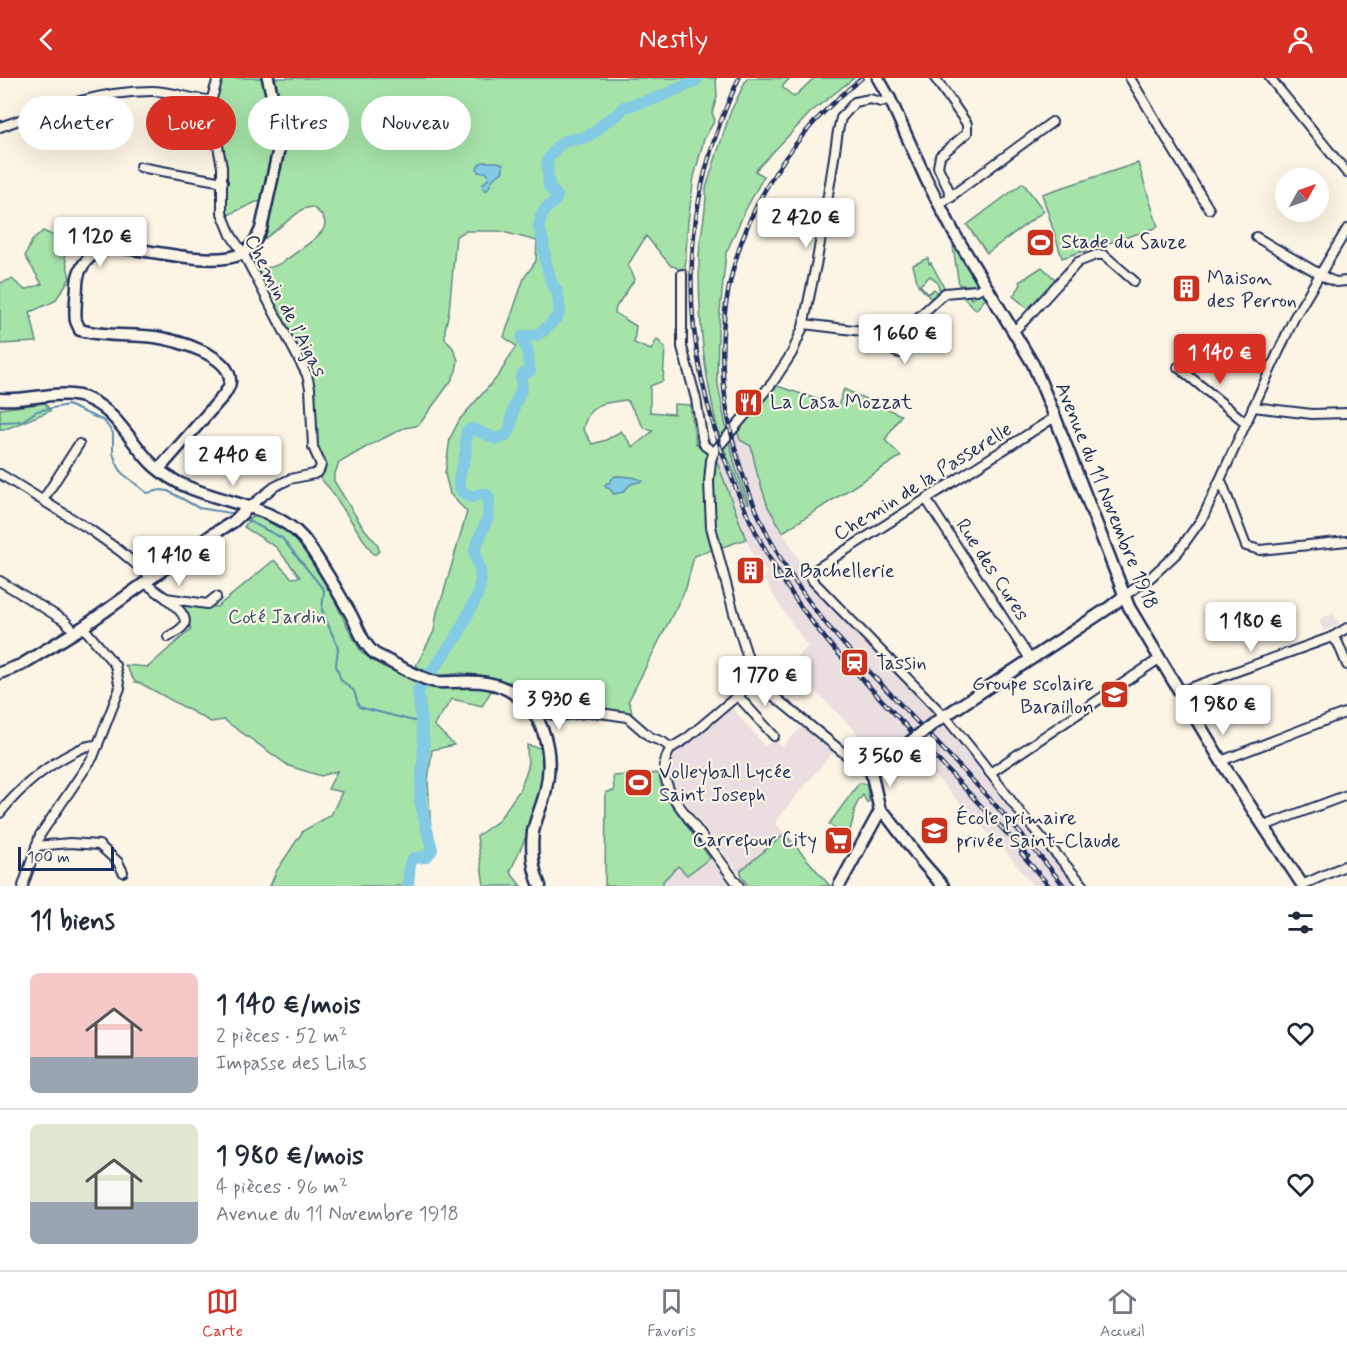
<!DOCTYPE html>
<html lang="fr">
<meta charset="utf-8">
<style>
body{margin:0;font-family:Mynerve,sans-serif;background:#f6f6f7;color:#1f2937;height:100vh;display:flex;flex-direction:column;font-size:22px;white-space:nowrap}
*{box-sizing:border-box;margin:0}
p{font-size:20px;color:#747a83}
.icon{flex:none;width:33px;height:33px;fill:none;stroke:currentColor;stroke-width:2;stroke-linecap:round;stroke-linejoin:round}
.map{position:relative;height:808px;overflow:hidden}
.panel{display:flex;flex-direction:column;background:#fff;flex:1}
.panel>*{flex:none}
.hud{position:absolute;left:18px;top:18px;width:600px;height:54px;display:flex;gap:12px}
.needle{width:39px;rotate:50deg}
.tools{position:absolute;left:1275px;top:90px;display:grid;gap:12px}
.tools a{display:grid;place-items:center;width:54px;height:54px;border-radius:50%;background:#fff;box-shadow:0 6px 24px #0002;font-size:30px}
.scale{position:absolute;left:18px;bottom:15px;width:96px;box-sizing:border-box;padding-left:6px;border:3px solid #1b2f5e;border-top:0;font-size:16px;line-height:21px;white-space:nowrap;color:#1b2f5e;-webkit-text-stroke:4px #fcf5e5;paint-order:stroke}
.price{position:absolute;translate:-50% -51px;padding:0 14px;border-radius:6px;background:#fff;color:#222;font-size:20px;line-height:39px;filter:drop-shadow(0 2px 3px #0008)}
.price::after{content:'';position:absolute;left:50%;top:36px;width:18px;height:14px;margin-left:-9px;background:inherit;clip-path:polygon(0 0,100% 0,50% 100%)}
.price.on{background:#d93025;color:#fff}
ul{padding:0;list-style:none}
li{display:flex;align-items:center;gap:18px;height:150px;padding:0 30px}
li+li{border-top:2px solid #e0e1e3}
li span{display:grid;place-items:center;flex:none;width:168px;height:120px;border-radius:9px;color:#555}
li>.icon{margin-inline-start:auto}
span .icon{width:72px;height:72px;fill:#fffc;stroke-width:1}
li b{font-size:26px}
h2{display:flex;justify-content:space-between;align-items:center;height:72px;padding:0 30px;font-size:26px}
.chip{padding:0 21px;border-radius:27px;background:#fff;box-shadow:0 6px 24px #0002;font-size:21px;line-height:54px}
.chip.on{background:#d93025;color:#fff}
header{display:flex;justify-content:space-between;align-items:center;height:78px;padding:0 30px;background:#d93025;color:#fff;font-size:27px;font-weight:600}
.tab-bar{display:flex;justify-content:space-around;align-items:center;height:84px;border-top:2px solid #e0e1e3;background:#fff;font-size:16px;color:#747a83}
.tab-bar a{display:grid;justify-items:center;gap:3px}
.tab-bar .on{color:#d93025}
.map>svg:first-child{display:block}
</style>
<header><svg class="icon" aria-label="back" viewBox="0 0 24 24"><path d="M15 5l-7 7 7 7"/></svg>Nestly<svg class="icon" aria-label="person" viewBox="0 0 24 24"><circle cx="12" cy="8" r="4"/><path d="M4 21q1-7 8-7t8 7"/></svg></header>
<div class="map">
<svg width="1347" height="808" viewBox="0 0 1347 808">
<rect width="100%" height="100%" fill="#fcf5e5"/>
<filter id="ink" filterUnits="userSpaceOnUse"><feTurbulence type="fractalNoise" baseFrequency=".0167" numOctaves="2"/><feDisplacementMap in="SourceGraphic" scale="12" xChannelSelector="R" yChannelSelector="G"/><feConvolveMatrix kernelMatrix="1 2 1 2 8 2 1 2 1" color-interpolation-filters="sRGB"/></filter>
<g filter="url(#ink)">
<g fill="#eadee0">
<polygon points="737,352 751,368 757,395 768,429 798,480 802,497 931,633 934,636 934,640 939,646 943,646 953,656 1075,806 1075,808 1033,808 1007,775 916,678 908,673 909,670 900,665 895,664 879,677 789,586 808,569 776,522 763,499 767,496 758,478 754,479 746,461 715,378"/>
<polygon points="1334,535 1339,546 1324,553 1319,542"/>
<polygon points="730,627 765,668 775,661 782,669 802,649 833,674 775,744 785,756 742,792 741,798 671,705 668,699 668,684 675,672 692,662"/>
<polygon points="710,780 731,808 663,808 662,803 678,788 687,797"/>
</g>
<g fill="#a6e3a9" stroke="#608984" stroke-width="1.5" fill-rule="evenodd">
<path d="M220,0h496l1,19 -5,16 3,7 -11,19 -10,38 -6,44 -3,48h-8l-1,-2 -5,-1 -25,-30 -18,29 7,14 -19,28 -1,6 21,13 -2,17 17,7 6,-11 8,9 -2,33 -13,5v26l24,2v-10l16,1 6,39 13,-4 2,12 -4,6 -1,65 6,27 -18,6 -8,32 -58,114 2,2 2,10 -40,-7 -35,4 -17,-8 -20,-19 -17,-3 -16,-5 -25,-3 -27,3 -19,-10 18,-35 3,-19 6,-17 24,-83 -17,-18 -5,-20 5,-36 10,-19 39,-44 17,-29 -12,-9 20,-59 12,-17 1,-20 -38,-10h-33l-10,5 -7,75 -4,19v9l8,9 5,12 -2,11 -5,10 -30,41 -5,4 -12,2 -36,18 -29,17 -5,13v5l28,45 16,19 1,6 -3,3h-3l-43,-65 -12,-13 7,-10 -10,-20 -2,-59 -65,-128 2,-3 3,-1 10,13c15,0 27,-11 38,-19 17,-12 38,-25 11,-42l-9,2 -40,31 -3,-2 10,-37 -14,1 -30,14 -2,-6c0,-14 2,-29 0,-43 -2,-34 -15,-54 -4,-89zM627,322l17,28 9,3 -20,16 -12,-16 -15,9 -14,4 -9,-15c6,-27 20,-26 44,-29z"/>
<path d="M747,0h43l-8,9 12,10 20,-19h40l-43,34 -56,59 9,5 -18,33 -20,44 -8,78 -1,48 10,54 9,36 13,34h-2c-10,-23 -20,-45 -28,-69 -3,-10 -5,-21 -7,-31 -11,-51 -13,-94 -13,-146 1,-23 8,-46 7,-69l24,-75z"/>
<polygon points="1138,85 1158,149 1062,180 1042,116"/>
<polygon points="1023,105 1044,133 987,175 967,147"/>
<polygon points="43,153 61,161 70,200 55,223 30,234 37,264 0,266 0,205 12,201 25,212 42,206 25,178 32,163"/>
<polygon points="955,168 977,206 977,208 973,208 973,207 959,207 953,169"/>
<polygon points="928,180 929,186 931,185 944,209 940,213 937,204 930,198 920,207 928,216 934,211 938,215 931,221 918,207 913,187"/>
<polygon points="1042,189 1057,203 1030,232 1013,218 1021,207 1019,204"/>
<polygon points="969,214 971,221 974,220 973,215 983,214 986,220 976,232 959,215"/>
<polygon points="901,249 904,251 908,264 903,272 895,272 887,258 889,256"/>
<polygon points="774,307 838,328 844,311 901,337 885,362 901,378 783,454 768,429 757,395 751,368 740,362 737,352"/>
<polygon points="45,325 50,333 6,351 0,351 0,331"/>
<path d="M715,378l31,83 -26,9c-8,-32 -8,-60 -5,-92z"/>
<polygon points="257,438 289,455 302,468 332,517 351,556 362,575 382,588 433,610 481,609 492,612 482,628 452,621 434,647 454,667 432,672 428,703 432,771 417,779 409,786 411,808 270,808 277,792 303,753 331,737 342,714 328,711 337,693 321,698 289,688 224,642 211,644 140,605 135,604 125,587 148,589 191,551 187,539 175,526 217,529 274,482 292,500 300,499 276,469 244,449 250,440"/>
<polygon points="527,667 540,670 549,674 543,721 510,794 521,808 484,808 477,758 498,743 519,713 528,690"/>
<polygon points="660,695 664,711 661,712 710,780 687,797 678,788 663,803 663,808 605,808 606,714 614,713 613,698"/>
<path d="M859,705l6,1 2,3 2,14 -2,2 -4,-8c-14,14 -6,28 -17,42l-17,-13z"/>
<polygon points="785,756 830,808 748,808 741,798 741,792"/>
</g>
<g fill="#83cae4" stroke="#598cae" stroke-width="1.5">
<path d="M483,84h15l5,2c1,12 -3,8 -9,14 -3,2 -4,9 -7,12h-3l-2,-5 7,-7 -1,-4 -3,-2h-7l-1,-3 2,-5z"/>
<path d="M615,398c9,0 21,0 28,5l-12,3 -8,8 -9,2 -5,-6h-3l-1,-3 2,-2h2l3,-4z"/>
</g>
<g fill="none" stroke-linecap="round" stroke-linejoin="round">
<g stroke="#598cae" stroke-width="2">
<polyline points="0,344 22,343 37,333 68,327 104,343 113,355 113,375 116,384 122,395 147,415 161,412 168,413 199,430 236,436"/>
<polyline points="243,440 282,460 324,512 322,532 338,570 336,588 341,602 354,613 359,629 422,645"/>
</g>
<path stroke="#83cae4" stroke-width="12" d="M408,808l2,-23 4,-5 12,-1 6,-7 -12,-49 4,-55 -6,-55 39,-55 21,-42 3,-15 -1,-10 -4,-11 -1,-9 13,-32 1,-19 -3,-4h-6l-8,3c-24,-8 -8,-29 -6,-46 0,-7 -1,-12 1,-20l6,-2 24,10 8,-3 5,-7 4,-22 8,-19 -1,-9 1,-4 8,-4 -3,-22 -5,-10 1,-3 14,-1 6,-4 14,-14 3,-6 -3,-21 -5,-5 -7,-26 -2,-18 -4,-14 2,-10 5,-9 9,-7 2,-5 -8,-9 -2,-21 1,-7 9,-12 8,-6 21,-4 10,-6 9,-9 12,-7 7,-8 33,-9 37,-16 4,-4"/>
<defs>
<g id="street">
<polyline points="218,0 210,27 222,89 222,135 231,157 243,175 307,297 310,310 313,369 321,387 319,393 314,396 290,401 274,409 249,429"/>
<polyline points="935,0 967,46 967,55 940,78 938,89 952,119"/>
<polyline points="1130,0 1209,131"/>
<polyline points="1270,0 1347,95"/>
<path d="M0,49c49,-18 99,-36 152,-36 20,0 39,9 59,9"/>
<polyline points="140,89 223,104"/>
<polyline points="939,127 1052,44"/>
<polyline points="1256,159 1328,201 1336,204 1347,203"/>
<polyline points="682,196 682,269 696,321 703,364 705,368 714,374"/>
<polyline points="804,246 870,254 886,254 896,248 912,245 945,215 977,212 986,207"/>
<polyline points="1014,253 1026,241 1078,184 1096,177 1104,177 1134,203"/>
<path d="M884,254c1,11 8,22 19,21 11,-9 7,-18 2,-29"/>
<polyline points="1178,289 1246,345"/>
<polyline points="1253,329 1312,336 1347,335"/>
<polyline points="1055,339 813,493 810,497 813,503 948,642 982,684 1022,737 1084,808"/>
<polyline points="0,396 89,451 120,473 152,500"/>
<polyline points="1219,404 1222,405 1246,468 1260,472 1347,463"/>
<polyline points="926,421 1030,581"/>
<polyline points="43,422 79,366"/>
<polyline points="0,503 65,543 75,554"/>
<polyline points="145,505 166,520 207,526 216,519"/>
<polyline points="1124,518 1151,499 1178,474 1203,439 1294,240 1347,151"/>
<path d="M166,520c6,6 23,17 18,27 -3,5 -11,9 -16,12"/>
<polyline points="1347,550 1332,559 1338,565 1347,587"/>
<polyline points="755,603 735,539 711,449 709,404 711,382 714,374 773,304 792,275 803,249 817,182 831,99 838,53 841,40 855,24 870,21 881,24 890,21"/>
<polyline points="755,603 861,689 871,693"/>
<polyline points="509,612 517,610 523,613 543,633 549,636 559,638 594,634 627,639 650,659 663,664 671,670"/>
<polyline points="1179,614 1332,559"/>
<polyline points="737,617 774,658"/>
<path d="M671,670c-11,17 -7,31 1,48l67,90"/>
<polyline points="671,670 686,661 755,603"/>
<polyline points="1221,683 1347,634"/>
<polyline points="990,695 1159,581"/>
<path d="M0,735c20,-25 43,-45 72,-60 10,-5 15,-8 26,-8"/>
<polyline points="1264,748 1347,717"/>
<polyline points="36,768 70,765 99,767 118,784 123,794"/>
<polyline points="1302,807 1347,787"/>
<polyline points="23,808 40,757 93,679 120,610 115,587 83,549"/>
</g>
<g id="secondary">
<polyline points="878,0 890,21 926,101 954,155 1033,286 1055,339 1129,529 1226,691 1303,808"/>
<path d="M0,321c28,3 64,-12 90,1 26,12 41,42 60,62 7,8 20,16 29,21 38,20 94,21 124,55 16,20 33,51 46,73 9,15 12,31 26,43 17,8 39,22 57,27 6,2 12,1 18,1 20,-1 40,-2 58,8 36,20 46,61 38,99 -3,15 -10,28 -13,43 -2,18 0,38 7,54"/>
<path d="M159,391l65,-74c2,-3 6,-9 6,-13 2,-27 -55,-42 -75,-45 -26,-3 -50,0 -75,-7 0,-1 -4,-8 -4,-9 -2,-8 1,-28 1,-37 1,-19 16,-35 36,-37 9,0 18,2 27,3 26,4 78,15 101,4 11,-6 16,-15 20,-25l18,-81 -1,-26 -10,-44"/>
<polyline points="0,595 21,587 83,549 213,456 233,444 249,429"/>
<polyline points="934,645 1110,529 1124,518"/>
<polyline points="910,664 881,684 871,693 880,733 887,738 922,784 943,808"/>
<polyline points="839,808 880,733"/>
</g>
</defs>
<use href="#street" stroke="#1b2f5e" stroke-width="12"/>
<use href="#secondary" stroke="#1b2f5e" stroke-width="15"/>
<use href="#street" stroke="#fcf5e5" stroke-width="8"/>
<use href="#secondary" stroke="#fcf5e5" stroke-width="10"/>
<defs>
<g id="rail">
<path d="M739,0c-63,133 -61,263 -8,398 26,66 56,118 102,172l195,208"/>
<path d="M862,0c-67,53 -116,124 -133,209 -23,112 16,230 84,320 26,35 58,66 88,98 56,59 113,117 163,181"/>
<polyline points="1021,775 1049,808"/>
</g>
</defs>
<use href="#rail" stroke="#1b2f5e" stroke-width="4.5"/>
<use href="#rail" stroke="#fcf5e5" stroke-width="2" stroke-dasharray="7" stroke-linecap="butt"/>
<defs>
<polyline id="secondary-bridge" points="910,664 934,645"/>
</defs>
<use href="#secondary-bridge" stroke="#1b2f5e" stroke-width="15" stroke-linecap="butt"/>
<use href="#secondary-bridge" stroke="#fcf5e5" stroke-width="10"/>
</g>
</g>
<defs>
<symbol id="stadium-square" viewBox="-11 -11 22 22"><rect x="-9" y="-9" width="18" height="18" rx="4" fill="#c8321e" stroke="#fcf5e5"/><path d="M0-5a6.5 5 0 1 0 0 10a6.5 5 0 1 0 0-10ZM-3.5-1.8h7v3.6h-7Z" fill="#fff"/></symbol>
<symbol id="building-square" viewBox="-11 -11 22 22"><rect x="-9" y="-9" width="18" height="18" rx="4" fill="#c8321e" stroke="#fcf5e5"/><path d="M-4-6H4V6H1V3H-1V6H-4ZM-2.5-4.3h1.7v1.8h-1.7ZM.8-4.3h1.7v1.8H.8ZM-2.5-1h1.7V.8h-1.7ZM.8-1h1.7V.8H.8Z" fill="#fff"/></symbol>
<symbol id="restaurant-square" viewBox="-11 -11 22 22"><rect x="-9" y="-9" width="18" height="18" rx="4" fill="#c8321e" stroke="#fcf5e5"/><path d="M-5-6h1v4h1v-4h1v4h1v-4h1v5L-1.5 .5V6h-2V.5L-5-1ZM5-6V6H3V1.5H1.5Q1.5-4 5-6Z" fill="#fff"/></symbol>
<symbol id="station-square" viewBox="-11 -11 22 22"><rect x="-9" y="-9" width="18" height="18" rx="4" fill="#c8321e" stroke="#fcf5e5"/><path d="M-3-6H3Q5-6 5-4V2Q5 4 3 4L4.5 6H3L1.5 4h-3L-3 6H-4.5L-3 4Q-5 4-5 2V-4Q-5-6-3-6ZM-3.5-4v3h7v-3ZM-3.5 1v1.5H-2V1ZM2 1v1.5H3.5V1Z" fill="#fff"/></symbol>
<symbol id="school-square" viewBox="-11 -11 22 22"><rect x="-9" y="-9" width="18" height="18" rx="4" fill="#c8321e" stroke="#fcf5e5"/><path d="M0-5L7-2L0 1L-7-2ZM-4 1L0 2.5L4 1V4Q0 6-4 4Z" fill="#fff"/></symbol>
<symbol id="supermarket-square" viewBox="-11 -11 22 22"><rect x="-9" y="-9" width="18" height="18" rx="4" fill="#c8321e" stroke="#fcf5e5"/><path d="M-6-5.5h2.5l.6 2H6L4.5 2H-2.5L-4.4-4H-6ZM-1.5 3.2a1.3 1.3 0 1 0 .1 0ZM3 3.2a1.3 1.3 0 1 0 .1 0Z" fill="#fff"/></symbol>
</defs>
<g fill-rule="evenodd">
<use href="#stadium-square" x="1024" y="148" width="33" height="33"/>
<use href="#building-square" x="1170" y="194" width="33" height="33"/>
<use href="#restaurant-square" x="732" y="308" width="33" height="33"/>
<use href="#building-square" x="734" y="476" width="33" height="33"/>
<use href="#station-square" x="838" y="568" width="33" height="33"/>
<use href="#school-square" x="1098" y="600" width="33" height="33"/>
<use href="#stadium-square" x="622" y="688" width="33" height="33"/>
<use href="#school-square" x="918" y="736" width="33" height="33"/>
<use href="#supermarket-square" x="822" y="746" width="33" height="33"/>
</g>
<g text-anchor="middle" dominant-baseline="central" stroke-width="4.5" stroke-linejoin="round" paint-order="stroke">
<g font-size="20" fill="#1b2f5e" stroke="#fcf5e5" text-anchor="start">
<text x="1061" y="164">Stade du Sauze</text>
<text x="1207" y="200">Maison<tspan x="1207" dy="23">des Perron</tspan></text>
<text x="770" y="324">La Casa Mozzat</text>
<text x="772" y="493">La Bachellerie</text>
<text x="876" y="585">Tassin</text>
<text x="1094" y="606" text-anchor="end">Groupe scolaire<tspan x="1094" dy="23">Baraillon</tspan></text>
<text x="659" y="694">Volleyball Lycée<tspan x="659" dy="23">Saint Joseph</tspan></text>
<text x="956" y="740">École primaire<tspan x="956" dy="23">privée Saint-Claude</tspan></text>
<text x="817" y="762" text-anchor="end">Carrefour City</text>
</g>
<g font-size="20" fill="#1b2f5e" stroke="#fcf5e5">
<text transform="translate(285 228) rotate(63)">Chemin de l'Aigas</text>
<text transform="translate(923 404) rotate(-32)">Chemin de la Passerelle</text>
<text transform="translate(1106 418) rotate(68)">Avenue du 11 Novembre 1918</text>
<text transform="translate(992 492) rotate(57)">Rue des Cures</text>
</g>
<g font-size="20" fill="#37536d" stroke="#fcf5e5">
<text x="277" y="539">Coté Jardin</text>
</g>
</g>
</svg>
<div class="tools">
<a><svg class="needle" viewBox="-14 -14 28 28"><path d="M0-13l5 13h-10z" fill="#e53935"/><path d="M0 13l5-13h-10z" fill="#747a83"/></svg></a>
</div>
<div class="scale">100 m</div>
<b class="price" style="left:806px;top:171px">2 420 €</b>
<b class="price" style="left:100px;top:190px">1 120 €</b>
<b class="price" style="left:905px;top:287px">1 660 €</b>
<b class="price on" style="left:1220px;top:307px">1 140 €</b>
<b class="price" style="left:233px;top:409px">2 440 €</b>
<b class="price" style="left:179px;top:509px">1 410 €</b>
<b class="price" style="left:1251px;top:575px">1 180 €</b>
<b class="price" style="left:765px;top:629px">1 770 €</b>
<b class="price" style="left:559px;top:653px">3 930 €</b>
<b class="price" style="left:1223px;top:658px">1 980 €</b>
<b class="price" style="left:890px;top:710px">3 560 €</b>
<div class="hud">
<a class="chip">Acheter</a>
<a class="chip on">Louer</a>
<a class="chip">Filtres</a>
<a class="chip">Nouveau</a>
</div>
</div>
<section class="panel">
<h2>11 biens<svg class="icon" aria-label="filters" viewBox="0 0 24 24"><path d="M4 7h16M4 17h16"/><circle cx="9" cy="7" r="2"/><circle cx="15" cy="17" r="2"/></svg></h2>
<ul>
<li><span style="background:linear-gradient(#f6c9c9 70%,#9aa5b1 0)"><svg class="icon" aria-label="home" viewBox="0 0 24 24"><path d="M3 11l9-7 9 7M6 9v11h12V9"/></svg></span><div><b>1 140 €/mois</b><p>2 pièces · 52 m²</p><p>Impasse des Lilas</p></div><svg class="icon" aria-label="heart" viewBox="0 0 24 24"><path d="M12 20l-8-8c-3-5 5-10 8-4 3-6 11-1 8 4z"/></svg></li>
<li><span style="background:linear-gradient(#dfe7d0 65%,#9aa5b1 0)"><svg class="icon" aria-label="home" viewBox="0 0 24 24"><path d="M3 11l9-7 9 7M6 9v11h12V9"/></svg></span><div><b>1 980 €/mois</b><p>4 pièces · 96 m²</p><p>Avenue du 11 Novembre 1918</p></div><svg class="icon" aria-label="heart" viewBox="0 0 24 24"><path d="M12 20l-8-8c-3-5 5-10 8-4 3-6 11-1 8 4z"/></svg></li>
</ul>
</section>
<nav class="tab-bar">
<a class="on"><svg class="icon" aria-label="map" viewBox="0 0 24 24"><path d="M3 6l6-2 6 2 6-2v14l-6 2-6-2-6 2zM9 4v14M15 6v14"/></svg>Carte</a>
<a><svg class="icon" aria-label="saved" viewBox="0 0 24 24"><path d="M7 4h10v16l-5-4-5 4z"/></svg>Favoris</a>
<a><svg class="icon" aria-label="home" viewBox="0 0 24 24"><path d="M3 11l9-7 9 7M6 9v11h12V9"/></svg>Accueil</a>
</nav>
